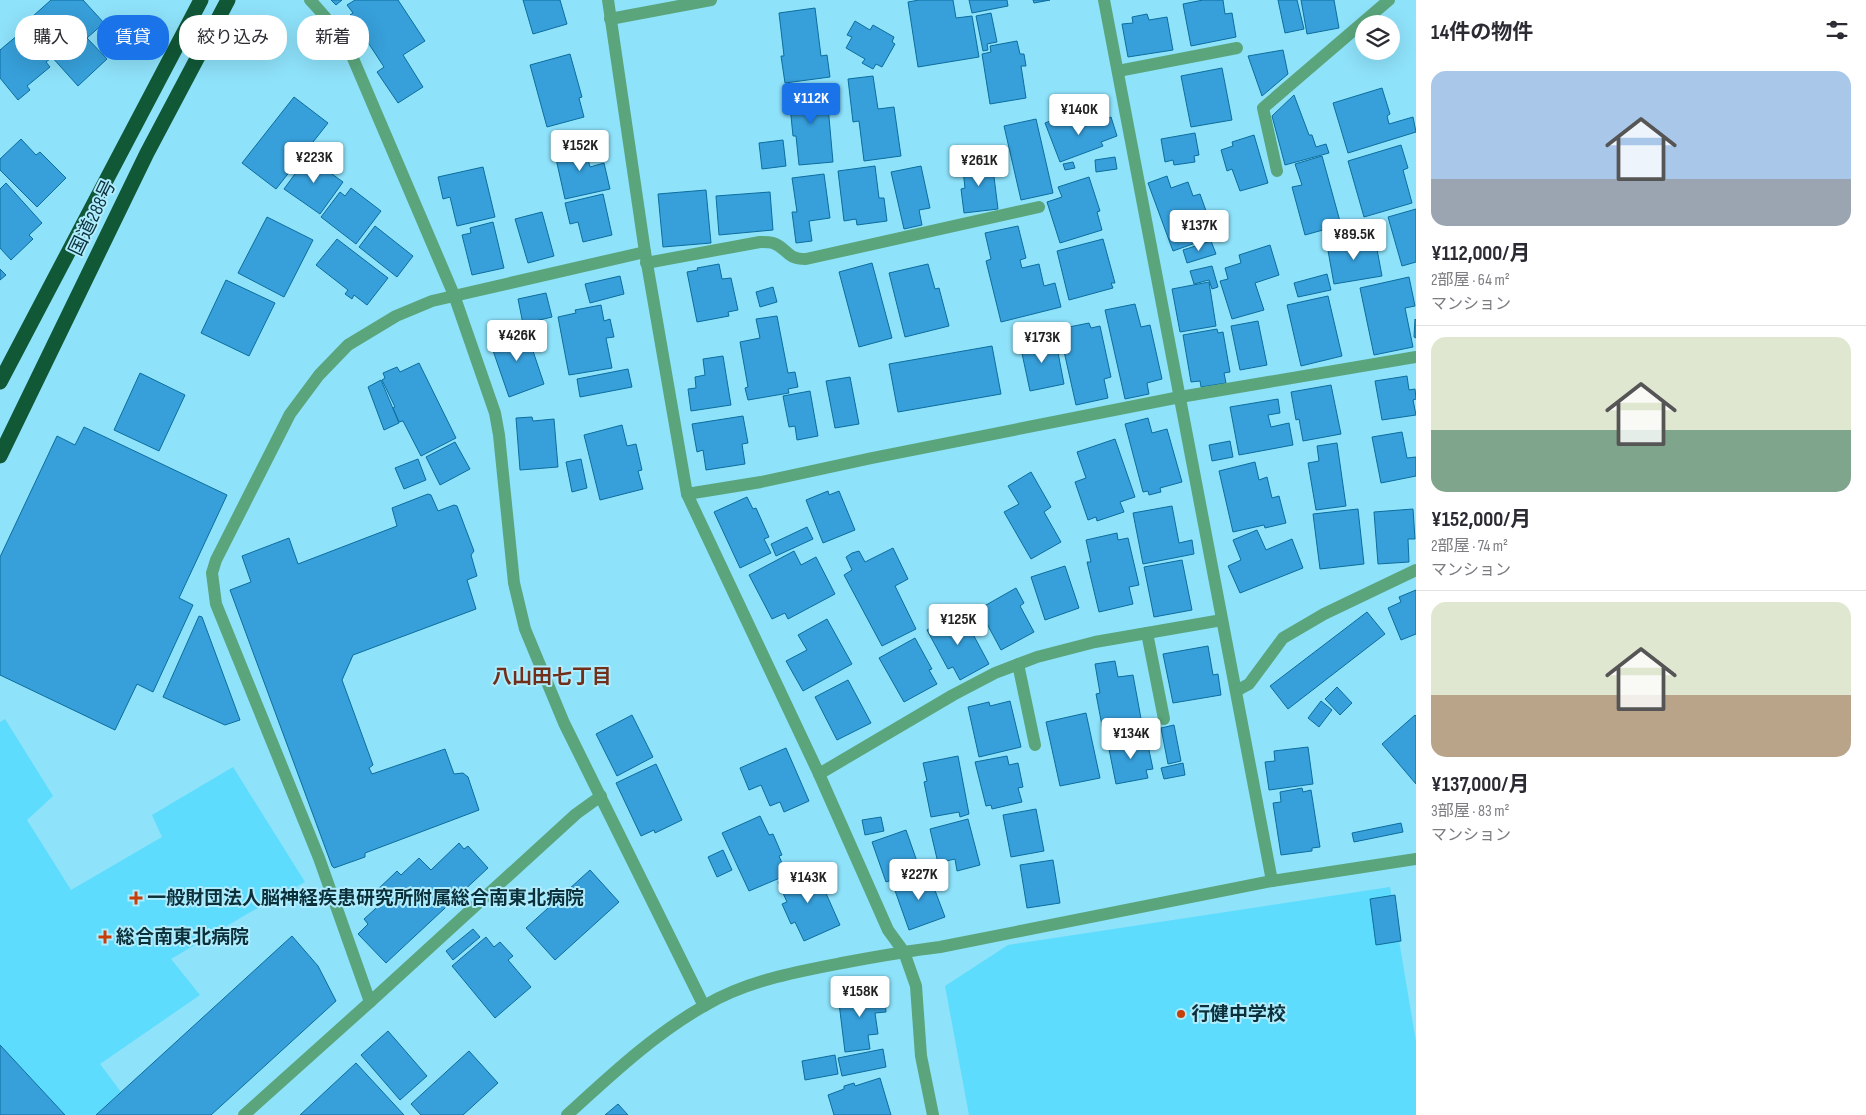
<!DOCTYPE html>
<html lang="ja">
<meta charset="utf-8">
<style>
body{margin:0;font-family:"Sofia Sans Condensed","Noto Sans JP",sans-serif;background:#f7f7f7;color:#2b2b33;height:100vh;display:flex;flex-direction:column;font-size:19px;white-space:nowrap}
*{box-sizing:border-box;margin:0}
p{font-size:16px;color:#7c7c81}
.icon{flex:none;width:28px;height:28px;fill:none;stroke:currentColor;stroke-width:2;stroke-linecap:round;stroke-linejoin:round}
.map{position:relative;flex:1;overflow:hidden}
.side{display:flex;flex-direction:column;background:#fff;width:450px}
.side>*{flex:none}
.hud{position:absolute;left:15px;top:15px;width:475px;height:45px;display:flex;gap:10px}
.buttons{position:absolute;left:1355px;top:15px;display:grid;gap:10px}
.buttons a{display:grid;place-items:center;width:45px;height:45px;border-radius:50%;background:#fff;box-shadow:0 5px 20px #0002;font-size:25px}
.price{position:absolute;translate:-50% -42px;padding:0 11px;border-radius:5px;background:#fff;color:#222;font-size:16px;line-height:32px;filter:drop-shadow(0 1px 2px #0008)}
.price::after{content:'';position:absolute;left:50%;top:30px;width:15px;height:11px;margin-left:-8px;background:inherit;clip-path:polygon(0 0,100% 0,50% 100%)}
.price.selected{background:#1a73e8;color:#fff}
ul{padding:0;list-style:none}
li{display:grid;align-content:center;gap:10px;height:265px;padding:0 15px}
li+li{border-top:1px solid #e1e1e2}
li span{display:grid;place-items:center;height:155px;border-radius:15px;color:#555}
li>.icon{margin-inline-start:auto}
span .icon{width:90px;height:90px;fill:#fffc;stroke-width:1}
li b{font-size:21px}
h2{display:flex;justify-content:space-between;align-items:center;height:60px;padding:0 15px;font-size:21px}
.tag{padding:0 18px;border-radius:20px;background:#fff;box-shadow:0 5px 20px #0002;font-size:18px;line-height:45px}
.tag.selected{background:#1a73e8;color:#fff}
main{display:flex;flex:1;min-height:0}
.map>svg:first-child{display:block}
</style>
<main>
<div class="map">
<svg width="1416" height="1115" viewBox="0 0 1416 1115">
<rect width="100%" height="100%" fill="#8ee2fa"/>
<g fill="#5ddcfd">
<polygon points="5,719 53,796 27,820 71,890 162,837 152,815 233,767 305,882 247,914 171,959 200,995 100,1064 121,1092 96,1115 65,1115 0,1045 0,722"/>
<polygon points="1390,887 1416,1042 1416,1115 969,1115 945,986 1008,945"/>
</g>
<g fill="#379fd9" stroke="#0c6e9e">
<polygon points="51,0 83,0 104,23 87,38 107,59 78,86 23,25"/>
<polygon points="331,0 342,0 336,5"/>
<polygon points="355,0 398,0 425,41 403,55 423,87 398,103 377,72 384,67 350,15 353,13 347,5"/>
<polygon points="523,0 560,0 567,24 533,34"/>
<polygon points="919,0 953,0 956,18 972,16 979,57 918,67 908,2"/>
<polygon points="969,0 1007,0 1008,6 972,13"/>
<polygon points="1033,0 1050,0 1034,3"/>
<polygon points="1203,0 1223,0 1225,14 1232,13 1236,37 1191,46 1183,4"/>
<polygon points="1278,0 1297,0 1304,29 1285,33"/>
<polygon points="1301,0 1334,0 1339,28 1307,34"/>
<polygon points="815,8 821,56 827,55 830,77 785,83 781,56 784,56 779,13"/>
<polygon points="991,13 997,42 987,44 988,50 983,51 976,16"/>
<polygon points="1147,14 1149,20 1167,17 1173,50 1128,57 1122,24 1133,23 1132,17"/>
<polygon points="855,21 870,30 873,25 894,37 892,42 895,44 882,67 876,64 873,69 862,63 865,59 846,48 852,37 847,35"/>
<polygon points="25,29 50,59 46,62 50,67 27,86 30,90 18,100 0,78 0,50"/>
<polygon points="1017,41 1020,54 1024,54 1026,66 1021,66 1026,98 990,104 982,54 991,52 990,46"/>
<polygon points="1283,50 1288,74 1262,96 1248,56"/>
<polygon points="570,54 582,97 579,98 584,117 547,127 530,65"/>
<polygon points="1222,68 1232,120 1191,127 1181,76"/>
<polygon points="873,76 878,109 894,107 901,156 864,161 859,121 853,122 848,79"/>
<polygon points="812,84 814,97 827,95 833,162 799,165 796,136 793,136 788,86"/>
<polygon points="1382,88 1390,114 1387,116 1389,124 1413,117 1416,132 1348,153 1333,103"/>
<polygon points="1294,95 1309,135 1312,135 1316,147 1326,144 1329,153 1285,165 1272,116"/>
<polygon points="294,97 328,123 276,189 242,163"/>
<polygon points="1063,116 1066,122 1082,116 1085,126 1111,117 1117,136 1101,142 1103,146 1060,162 1045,123"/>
<polygon points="1036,119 1053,193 1021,200 1004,126"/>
<polygon points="1195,133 1199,155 1194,156 1195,162 1174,165 1173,160 1165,162 1161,139"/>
<polygon points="1254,135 1268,183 1240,191 1232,169 1227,171 1221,150 1233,146 1232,142"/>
<polygon points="21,139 36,155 40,152 66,178 37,207 0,170 0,159"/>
<polygon points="783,140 786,166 762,169 759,143"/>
<polygon points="584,143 590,167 604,163 610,189 565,199 554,150"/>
<polygon points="1401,145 1408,168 1403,170 1412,203 1364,217 1348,161"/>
<polygon points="311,152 325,162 321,166 343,182 320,214 284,189"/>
<polygon points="1322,156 1341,225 1305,235 1292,187 1302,185 1295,164"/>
<polygon points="1115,157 1117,169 1096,172 1095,160"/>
<polygon points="988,158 989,170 993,169 998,209 964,213 961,189 965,188 962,162"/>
<polygon points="1073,162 1075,168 1065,170 1063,164"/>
<polygon points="875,166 879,198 884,198 887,221 857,225 856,219 844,221 838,171"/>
<polygon points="921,166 930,208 919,210 922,225 904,229 891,172"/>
<polygon points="483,167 495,217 457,226 450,197 443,199 438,177"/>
<polygon points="824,174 830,218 809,221 812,241 796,243 792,212 797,212 792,178"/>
<polygon points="1167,176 1171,188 1188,182 1193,196 1200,194 1215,236 1173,251 1148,183"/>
<polygon points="1089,177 1100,211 1097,212 1102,230 1060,243 1047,202 1062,197 1058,187"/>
<polygon points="6,183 42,223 29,235 33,239 11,260 0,248 0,189"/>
<polygon points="351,188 381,211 356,244 321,217 340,192 345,196"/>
<polygon points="706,190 711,243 663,247 658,194"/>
<polygon points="770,192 773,230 719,235 716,196"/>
<polygon points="603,194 612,235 583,242 578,222 570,224 565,203"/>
<polygon points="1416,209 1416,262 1402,266 1388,217"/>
<polygon points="542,212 554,256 528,263 515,219"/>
<polygon points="267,217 313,240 284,297 238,273"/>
<polygon points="493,222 504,268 472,275 462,235 471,233 470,228"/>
<polygon points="375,226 413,256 397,277 359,247"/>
<polygon points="1018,226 1026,258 1020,260 1022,268 1039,264 1044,286 1055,283 1061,307 1001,322 986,261 991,259 985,233"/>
<polygon points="1370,238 1371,245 1376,244 1382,276 1334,284 1327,245"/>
<polygon points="337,239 388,278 367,305 354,295 352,299 345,294 348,290 316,265"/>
<polygon points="1103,239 1115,283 1111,283 1113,288 1069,300 1057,251"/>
<polygon points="1211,241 1216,254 1187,263 1183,250"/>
<polygon points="1270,245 1279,275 1255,283 1264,310 1232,319 1220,281 1228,279 1225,268 1241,263 1239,255"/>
<polygon points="872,263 892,338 859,347 839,272"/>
<polygon points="719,264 722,279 731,278 738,310 728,312 729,316 697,322 687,272 698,270 697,268"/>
<polygon points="928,264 935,289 939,288 949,326 905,337 889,273"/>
<polygon points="1212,266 1218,287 1212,289 1209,280 1194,284 1190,271"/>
<polygon points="0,269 6,275 0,280"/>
<polygon points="1327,274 1331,290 1298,297 1294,283"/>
<polygon points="620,276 624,294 590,303 585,284"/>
<polygon points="1409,277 1415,306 1405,308 1413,347 1374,355 1360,288"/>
<polygon points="226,280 275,303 249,356 201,333"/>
<polygon points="1209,282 1216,326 1180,332 1172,289"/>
<polygon points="773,287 777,302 760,307 756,292"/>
<polygon points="546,293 552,317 523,324 518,299"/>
<polygon points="1328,296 1342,356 1301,366 1287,305"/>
<polygon points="1135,304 1141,327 1150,325 1162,379 1147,383 1149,394 1125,399 1105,310"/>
<polygon points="601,305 604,321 610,319 614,337 606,338 612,368 569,375 558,317 576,313 575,310"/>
<polygon points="777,316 788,373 795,372 798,387 788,389 789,393 748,400 745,388 748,387 740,342 760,338 756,319"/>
<polygon points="1415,319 1416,320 1416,338 1414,337"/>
<polygon points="1258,321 1267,365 1240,370 1231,326"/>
<polygon points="1089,323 1091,328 1100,326 1111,377 1104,379 1108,398 1076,405 1059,329"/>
<polygon points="525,327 544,384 509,397 489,339"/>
<polygon points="1217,329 1218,333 1223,332 1230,372 1224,373 1226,383 1201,387 1200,381 1191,382 1183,335"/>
<polygon points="1055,337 1064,384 1030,391 1020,344"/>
<polygon points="992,346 1001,394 898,412 889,364"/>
<polygon points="723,356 731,405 691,411 688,389 696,388 695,377 705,375 703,359"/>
<polygon points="419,363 456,438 421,456 403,421 399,422 393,408 395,407 382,380 385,378 383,373 397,367 400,372"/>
<polygon points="628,369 632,387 580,397 577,379"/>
<polygon points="140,373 185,395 159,451 114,430"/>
<polygon points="1407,376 1409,390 1415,389 1416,399 1413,400 1416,415 1382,420 1375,381"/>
<polygon points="850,377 859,424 835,428 826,381"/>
<polygon points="381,380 399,423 384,430 368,387"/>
<polygon points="1331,385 1341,434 1303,441 1299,419 1296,420 1291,392"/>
<polygon points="810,391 818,436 797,440 795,426 789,427 783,396"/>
<polygon points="1278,399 1280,413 1268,415 1271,427 1289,423 1293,445 1239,455 1230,407"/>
<polygon points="743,416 748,443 742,444 745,464 706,470 703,450 697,452 692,424"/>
<polygon points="532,417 533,421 554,419 558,467 520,470 516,418"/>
<polygon points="1148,418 1152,433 1167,429 1182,482 1160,488 1161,492 1149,495 1148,491 1143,492 1125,424"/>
<polygon points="622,425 627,446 636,444 642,470 638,471 643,489 600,500 584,435"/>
<polygon points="84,427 227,495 179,598 193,605 153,692 137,684 115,730 0,675 0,557 57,436 75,445"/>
<polygon points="1402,432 1407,458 1416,457 1416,476 1381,483 1372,437"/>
<polygon points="1115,439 1135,497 1120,502 1124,512 1097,521 1096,517 1088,520 1075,482 1086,478 1077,452"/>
<polygon points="1230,441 1233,457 1212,461 1209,445"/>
<polygon points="455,442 470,469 440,485 426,457"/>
<polygon points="1337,443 1346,506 1316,510 1308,463 1319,461 1317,446"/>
<polygon points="418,459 426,480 404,489 395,468"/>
<polygon points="581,459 587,488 572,492 566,462"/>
<polygon points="1255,462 1259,480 1267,477 1272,498 1279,496 1286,523 1265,528 1264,525 1233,532 1219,471"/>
<polygon points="1031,472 1051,507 1044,512 1061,542 1031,559 1004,512 1019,504 1008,486"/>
<polygon points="828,491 829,495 839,491 855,530 823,543 806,500"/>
<polygon points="428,494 431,495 438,511 454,505 457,506 474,551 471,555 477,576 467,580 476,609 353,655 342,680 373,765 369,768 372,774 445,749 454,774 463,773 468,777 479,810 365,853 365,857 334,868 332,866 230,590 251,582 242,556 289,538 298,564 397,526 392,508"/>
<polygon points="747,497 753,509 756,508 769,537 764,539 771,553 740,568 714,512"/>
<polygon points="1172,506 1179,543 1192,540 1194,554 1143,564 1133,513"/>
<polygon points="1358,509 1364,564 1320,569 1313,514"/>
<polygon points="1413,509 1415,539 1408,539 1409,562 1378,564 1374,512"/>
<polygon points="807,527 813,539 776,556 771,544"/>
<polygon points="1257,530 1266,550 1292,539 1303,568 1240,593 1228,566 1241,560 1233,540"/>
<polygon points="1117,533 1118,540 1128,538 1139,585 1129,587 1133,604 1099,612 1087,562 1091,562 1086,540"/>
<polygon points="893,548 908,579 895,586 916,629 882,646 844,575 852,570 846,557 852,553 859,551 865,562"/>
<polygon points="794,551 801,565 816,557 835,594 788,619 785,613 772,619 749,575"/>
<polygon points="1182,560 1192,610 1154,617 1144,567"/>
<polygon points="1065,566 1079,608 1045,620 1031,577"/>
<polygon points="1016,588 1024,603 1020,606 1034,632 1001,650 979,609"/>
<polygon points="1416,590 1416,634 1401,640 1388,608 1401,602 1399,597"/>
<polygon points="961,612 989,664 960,680 953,667 948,669 927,630"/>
<polygon points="1367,612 1385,634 1288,709 1270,686"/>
<polygon points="199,616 202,617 240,720 225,725 163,697"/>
<polygon points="827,619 852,664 803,691 786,661 807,650 798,635"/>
<polygon points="915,638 932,669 929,670 937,684 904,702 879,658"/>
<polygon points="1208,646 1213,675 1218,674 1221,695 1173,703 1163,654"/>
<polygon points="1115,661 1118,677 1133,675 1142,724 1103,731 1096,694 1100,693 1095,664"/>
<polygon points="848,680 871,723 837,740 815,697"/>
<polygon points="1337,687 1352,703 1340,715 1325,699"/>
<polygon points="1010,701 1021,747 979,757 968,707 989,702 990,706"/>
<polygon points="1321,701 1332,710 1319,727 1308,718"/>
<polygon points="1086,713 1100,778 1060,786 1046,722"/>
<polygon points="632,715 653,757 617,776 596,734"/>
<polygon points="1415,715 1416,716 1416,784 1382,744"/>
<polygon points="1174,725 1181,761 1168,764 1161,728"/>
<polygon points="1146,736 1153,769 1146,770 1148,778 1116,784 1108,744"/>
<polygon points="1308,747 1313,784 1269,790 1265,762 1275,761 1274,751"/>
<polygon points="786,748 809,801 784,812 780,802 770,806 761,785 749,790 740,768"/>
<polygon points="958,756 969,814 960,817 959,812 931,817 924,782 927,781 923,763"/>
<polygon points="1007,756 1009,765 1018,763 1023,787 1018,788 1022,802 992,809 991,805 986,806 975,762"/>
<polygon points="1183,763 1185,775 1164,779 1161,768"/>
<polygon points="656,764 682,820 655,833 654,830 641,836 616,783"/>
<polygon points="1302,788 1303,792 1311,790 1320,847 1312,848 1312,851 1281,855 1273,803 1281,802 1280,792"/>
<polygon points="1036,809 1044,851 1011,857 1003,815"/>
<polygon points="760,816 769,835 773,834 782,855 779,856 787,875 749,891 722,833"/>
<polygon points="881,817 884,831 865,835 862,820"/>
<polygon points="968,819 980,865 957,871 955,859 938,863 930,829"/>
<polygon points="1401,823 1403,832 1354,842 1352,833"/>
<polygon points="906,830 920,870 886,882 872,842"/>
<polygon points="459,843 464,849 468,846 488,868 386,963 358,934 368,924 364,919 384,901 375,892 397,871 401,875 419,858 431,870"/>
<polygon points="723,850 732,870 717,877 708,857"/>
<polygon points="1053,860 1060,903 1027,908 1020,865"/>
<polygon points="814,866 840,925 804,941 795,922 791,924 782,904 787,902 778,882"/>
<polygon points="590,870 619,902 555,960 526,928"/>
<polygon points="928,872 945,917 909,930 893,885"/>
<polygon points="1395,895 1401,941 1376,945 1370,899"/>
<polygon points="473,929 480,937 453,960 446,951"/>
<polygon points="292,936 318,966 336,1001 211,1115 96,1115"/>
<polygon points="486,937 494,947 500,942 513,956 508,960 531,987 495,1018 452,966"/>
<polygon points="884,990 886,1012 875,1013 878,1034 868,1035 870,1049 845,1052 838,995"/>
<polygon points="388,1031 427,1076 400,1100 361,1055"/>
<polygon points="0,1045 65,1115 0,1115"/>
<polygon points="883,1049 886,1067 842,1076 838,1058"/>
<polygon points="469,1051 498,1083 463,1115 421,1115 411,1104"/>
<polygon points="835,1055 838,1074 805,1080 802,1061"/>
<polygon points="356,1063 404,1115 300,1115"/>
<polygon points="880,1078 891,1115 834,1115 828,1095 844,1089 844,1086 854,1083 855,1086"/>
<polygon points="618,1104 628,1115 605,1115"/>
</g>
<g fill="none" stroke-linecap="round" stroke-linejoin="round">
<g stroke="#5aa57b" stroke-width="12">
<path d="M310,0c16,17 31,35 42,56l102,239 41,118 4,22 15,148 11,46 39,94 140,283"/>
<polyline points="608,0 645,252 687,494 819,774 888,930 904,952 916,986 921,1056 933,1115"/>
<polyline points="1104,0 1272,881"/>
<polyline points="610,19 711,0"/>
<polyline points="1118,71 1237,48"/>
<polyline points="1277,171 1263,108 1389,0"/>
<path d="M646,263l114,-21c4,0 9,0 13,1 15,5 12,16 33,16l233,-52"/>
<polyline points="687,494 761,482 872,458 1180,397 1416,357"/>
<polyline points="1147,633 1164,719"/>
<polyline points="1018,664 1035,745"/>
<polyline points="1236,691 1249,684 1283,638 1324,614 1416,570"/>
<polyline points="819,774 953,695 995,673 1037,657 1095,642 1222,620"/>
<polyline points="601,796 576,814 370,1002 319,858 216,604 212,573 216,560 290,414 319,375 348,345 396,316 432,301 645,252"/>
<polyline points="244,1115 370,1002"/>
<path d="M567,1115c43,-39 86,-80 137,-109 42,-25 91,-34 138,-43 32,-6 65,-12 98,-16l332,-66 144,-22"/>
</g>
<g stroke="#115837" stroke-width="15">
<polyline points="0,382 201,0"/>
<polyline points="0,456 147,153 228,0"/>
</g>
</g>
<g fill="#c63f08" stroke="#afecfe" stroke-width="2">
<path d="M133.5 890.5h5v5h5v5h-5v5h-5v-5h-5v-5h5z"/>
<path d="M102.5 929.5h5v5h5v5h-5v5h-5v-5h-5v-5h5z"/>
<circle cx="1181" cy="1014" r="5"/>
</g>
<g text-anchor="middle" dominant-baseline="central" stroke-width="4" stroke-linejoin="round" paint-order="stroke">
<g font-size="19" fill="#0c303a" stroke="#afecfe">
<text transform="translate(93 218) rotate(-64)">国道288号</text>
</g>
<g font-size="19" font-weight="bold" fill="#0c303a" stroke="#afecfe" text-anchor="start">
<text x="147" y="898">一般財団法人脳神経疾患研究所附属総合南東北病院</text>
<text x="116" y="937">総合南東北病院</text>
<text x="1191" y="1014">行健中学校</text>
</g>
<g font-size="20" font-weight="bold" fill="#712e19" stroke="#afecfe">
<text x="552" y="677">八山田七丁目</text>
</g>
</g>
</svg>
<div class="buttons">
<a><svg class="icon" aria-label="layers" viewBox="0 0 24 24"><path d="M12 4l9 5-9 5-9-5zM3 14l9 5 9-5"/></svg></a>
</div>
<b class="price selected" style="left:811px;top:125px">¥112K</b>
<b class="price" style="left:1079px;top:136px">¥140K</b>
<b class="price" style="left:580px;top:172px">¥152K</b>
<b class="price" style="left:314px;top:184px">¥223K</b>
<b class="price" style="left:979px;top:187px">¥261K</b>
<b class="price" style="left:1199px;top:252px">¥137K</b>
<b class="price" style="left:1354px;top:261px">¥89.5K</b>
<b class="price" style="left:517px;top:362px">¥426K</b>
<b class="price" style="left:1042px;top:364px">¥173K</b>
<b class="price" style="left:958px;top:646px">¥125K</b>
<b class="price" style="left:1131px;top:760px">¥134K</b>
<b class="price" style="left:919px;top:901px">¥227K</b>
<b class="price" style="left:808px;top:904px">¥143K</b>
<b class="price" style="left:860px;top:1018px">¥158K</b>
<div class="hud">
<a class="tag">購入</a>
<a class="tag selected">賃貸</a>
<a class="tag">絞り込み</a>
<a class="tag">新着</a>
</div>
</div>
<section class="side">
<h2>14件の物件<svg class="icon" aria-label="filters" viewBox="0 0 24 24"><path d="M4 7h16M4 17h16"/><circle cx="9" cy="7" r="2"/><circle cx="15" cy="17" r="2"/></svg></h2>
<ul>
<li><span style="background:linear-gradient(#a9c7e8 70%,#9aa5b1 0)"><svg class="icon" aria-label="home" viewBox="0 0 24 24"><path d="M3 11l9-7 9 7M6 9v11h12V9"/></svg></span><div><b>¥112,000/月</b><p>2部屋 · 64 m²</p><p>マンション</p></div></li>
<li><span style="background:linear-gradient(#dfe7d0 60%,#7fa58c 0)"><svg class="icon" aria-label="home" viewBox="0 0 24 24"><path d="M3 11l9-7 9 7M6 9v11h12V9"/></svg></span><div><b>¥152,000/月</b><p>2部屋 · 74 m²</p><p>マンション</p></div></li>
<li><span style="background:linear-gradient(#dfe7d0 60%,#b9a48a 0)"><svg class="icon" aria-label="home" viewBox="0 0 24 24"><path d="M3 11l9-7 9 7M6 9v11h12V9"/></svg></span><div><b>¥137,000/月</b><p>3部屋 · 83 m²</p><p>マンション</p></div></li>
</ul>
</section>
</main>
